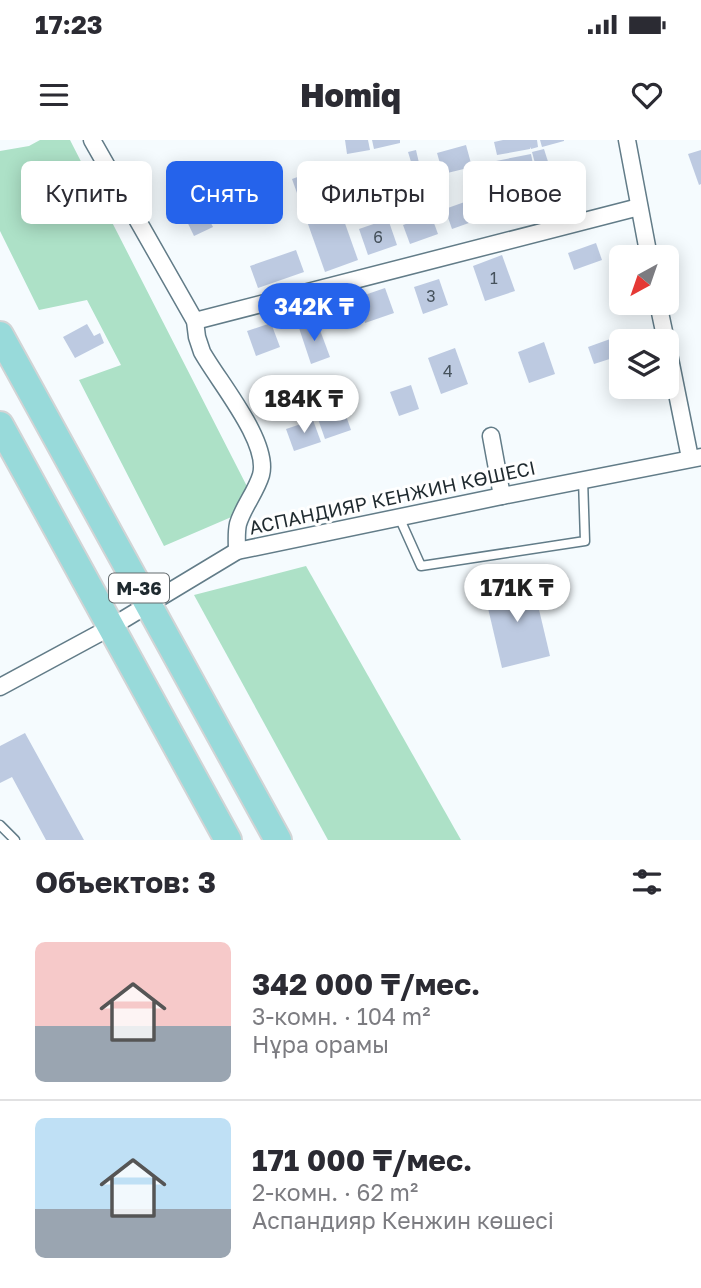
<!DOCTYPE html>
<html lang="ru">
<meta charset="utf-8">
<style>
body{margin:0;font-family:"Golos Text",sans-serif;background:#f2f2f3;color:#2b2b33;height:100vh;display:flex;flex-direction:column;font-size:26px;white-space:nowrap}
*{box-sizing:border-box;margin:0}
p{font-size:23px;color:#7c7c81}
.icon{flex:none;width:38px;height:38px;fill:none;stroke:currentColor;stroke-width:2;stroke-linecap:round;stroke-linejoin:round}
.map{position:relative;height:700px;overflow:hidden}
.drawer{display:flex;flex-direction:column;background:#fff;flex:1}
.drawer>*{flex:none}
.top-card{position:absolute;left:21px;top:21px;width:660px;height:63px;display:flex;gap:14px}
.needle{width:46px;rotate:220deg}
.controls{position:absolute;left:609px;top:105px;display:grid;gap:14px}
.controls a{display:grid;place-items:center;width:70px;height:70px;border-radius:10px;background:#fff;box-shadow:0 4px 18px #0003;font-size:35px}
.price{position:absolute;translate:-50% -60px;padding:0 16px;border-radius:24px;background:#fff;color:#222;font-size:23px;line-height:46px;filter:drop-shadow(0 2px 4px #0008)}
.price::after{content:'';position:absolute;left:50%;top:42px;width:21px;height:16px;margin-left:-10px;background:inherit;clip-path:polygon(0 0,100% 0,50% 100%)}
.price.on{background:#2563eb;color:#fff}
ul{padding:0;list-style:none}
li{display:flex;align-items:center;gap:21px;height:175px;padding:0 35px}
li+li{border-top:2px solid #e1e1e2}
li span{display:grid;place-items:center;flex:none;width:196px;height:140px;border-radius:10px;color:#555}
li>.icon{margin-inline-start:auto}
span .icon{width:84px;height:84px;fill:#fffc;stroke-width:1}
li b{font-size:30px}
h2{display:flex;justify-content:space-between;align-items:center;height:84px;padding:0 35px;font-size:30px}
.pill{padding:0 24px;border-radius:10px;background:#fff;box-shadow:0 4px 18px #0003;font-size:24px;line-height:63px}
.pill.on{background:#2563eb;color:#fff}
.status{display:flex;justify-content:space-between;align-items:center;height:49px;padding:0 35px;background:#fff;direction:ltr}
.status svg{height:19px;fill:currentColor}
header{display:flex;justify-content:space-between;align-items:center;height:91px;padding:0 35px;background:#fff;font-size:32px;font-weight:800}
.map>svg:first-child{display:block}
</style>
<div class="status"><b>17:23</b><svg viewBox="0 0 49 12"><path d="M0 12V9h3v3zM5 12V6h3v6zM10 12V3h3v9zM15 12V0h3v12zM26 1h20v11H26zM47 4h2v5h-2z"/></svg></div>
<header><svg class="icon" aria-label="menu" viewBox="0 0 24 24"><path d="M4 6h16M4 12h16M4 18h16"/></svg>Homiq<svg class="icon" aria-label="heart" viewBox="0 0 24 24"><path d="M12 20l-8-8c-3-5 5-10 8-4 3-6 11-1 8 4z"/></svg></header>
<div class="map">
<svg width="701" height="700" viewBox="0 0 701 700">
<rect width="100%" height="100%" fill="#f5fbfe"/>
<g fill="#ade1c7">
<polygon points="40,0 70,0 257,366 164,406 79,240 121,225 87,160 39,170 0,91 0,11 29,6"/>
<polygon points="306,426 461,700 328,700 194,455"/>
</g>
<g fill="#bdcae1">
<polygon points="345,0 368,0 370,10 347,14"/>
<polygon points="372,0 400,0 400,3 374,9"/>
<polygon points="503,0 537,0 538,7 531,9 530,7 530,9 497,15 494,2"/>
<polygon points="540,0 564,0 564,1 542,7"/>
<polygon points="466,5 472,27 443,34 437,13"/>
<polygon points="544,9 550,28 537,31 532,12"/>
<polygon points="416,10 419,23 412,25 408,12"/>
<polygon points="701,10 701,44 699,45 688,14"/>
<polygon points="531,14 534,29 495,38 491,22"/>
<polygon points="192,26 202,49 180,59 170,35"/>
<polygon points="325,27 358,120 325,132 292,39"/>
<polygon points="355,28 357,38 349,40 347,29"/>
<polygon points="409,33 412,43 396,47 394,37"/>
<polygon points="478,35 481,47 465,50 463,38"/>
<polygon points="576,40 583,59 550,71 543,52"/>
<polygon points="415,48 420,68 402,72 397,53"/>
<polygon points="473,59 480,79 452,89 445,69"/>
<polygon points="199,60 213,87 194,96 181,69"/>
<polygon points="431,75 438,94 410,104 403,85"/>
<polygon points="388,79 397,105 368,115 359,89"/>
<polygon points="596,103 602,120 574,130 568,113"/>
<polygon points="296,110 304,132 258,148 250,126"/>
<polygon points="502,115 515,151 485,161 473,126"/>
<polygon points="439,139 448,165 423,174 414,147"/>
<polygon points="385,148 394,173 365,183 356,158"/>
<polygon points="317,182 330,217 311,224 299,188"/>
<polygon points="271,183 280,207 256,216 247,191"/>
<polygon points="87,184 94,196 100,193 104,203 75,218 63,197"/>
<polygon points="613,198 619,216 594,224 588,207"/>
<polygon points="544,202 555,234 529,243 518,212"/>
<polygon points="455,208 468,244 441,254 428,218"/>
<polygon points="411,245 419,269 399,276 390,252"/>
<polygon points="344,270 351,290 325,299 318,279"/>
<polygon points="313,280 321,302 294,311 286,289"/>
<polygon points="532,440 550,516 502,528 484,451"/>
<polygon points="25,593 84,700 46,700 12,637 0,643 0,606"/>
</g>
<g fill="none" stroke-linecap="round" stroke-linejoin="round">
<defs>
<g id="service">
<polyline points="399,377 421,426 585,401 583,339"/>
<polyline points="0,685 15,700"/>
</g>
<g id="minor">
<path d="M92,0l103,181 2,16 5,15c16,29 68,90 59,123 -5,17 -18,32 -23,49 -2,9 -1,18 -1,27"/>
<polyline points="627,0 649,117"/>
<polyline points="658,163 666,201"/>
<polyline points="195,181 639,67"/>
<polyline points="667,204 690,318"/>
<polyline points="491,296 502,356"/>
<polyline points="0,547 111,487 237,411 502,356 701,317"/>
</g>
<g id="primary">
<polyline points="0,195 278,700"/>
<polyline points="0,285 228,700"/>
</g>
</defs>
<use href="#service" stroke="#627c88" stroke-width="11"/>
<use href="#minor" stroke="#627c88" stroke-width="19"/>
<use href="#primary" stroke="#d2d4d5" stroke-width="30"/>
<use href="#service" stroke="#fff" stroke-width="8"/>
<use href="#minor" stroke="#fff" stroke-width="16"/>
<use href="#primary" stroke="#98dada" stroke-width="26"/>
</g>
<g text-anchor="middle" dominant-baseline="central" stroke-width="6" stroke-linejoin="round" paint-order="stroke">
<g font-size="16" fill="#46525c">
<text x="378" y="97">6</text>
<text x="494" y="138">1</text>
<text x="431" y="156">3</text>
<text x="448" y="231">4</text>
</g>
<rect fill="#fff" stroke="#626a6d" stroke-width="2" x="109" y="433.5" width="60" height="29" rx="5"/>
<g font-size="18" font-weight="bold" fill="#1f2a2f">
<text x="139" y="448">M-36</text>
</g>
<g font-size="19" fill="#1f2a2f" stroke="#fff">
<text transform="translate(392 357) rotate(-12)">АСПАНДИЯР КЕНЖИН КӨШЕСІ</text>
</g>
</g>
</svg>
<div class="controls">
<a><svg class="needle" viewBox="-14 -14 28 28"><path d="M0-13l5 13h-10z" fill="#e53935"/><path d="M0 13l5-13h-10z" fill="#7c7c81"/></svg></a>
<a><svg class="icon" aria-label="layers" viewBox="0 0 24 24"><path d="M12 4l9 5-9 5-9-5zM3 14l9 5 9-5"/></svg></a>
</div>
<b class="price on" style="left:314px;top:203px">342K ₸</b>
<b class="price" style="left:304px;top:295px">184K ₸</b>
<b class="price" style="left:517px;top:484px">171K ₸</b>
<div class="top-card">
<a class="pill">Купить</a>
<a class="pill on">Снять</a>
<a class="pill">Фильтры</a>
<a class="pill">Новое</a>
</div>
</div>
<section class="drawer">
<h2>Объектов: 3<svg class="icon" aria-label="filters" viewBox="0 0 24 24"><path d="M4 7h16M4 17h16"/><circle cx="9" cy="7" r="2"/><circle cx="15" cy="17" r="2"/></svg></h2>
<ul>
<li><span style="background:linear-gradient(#f6c9c9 60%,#9aa5b1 0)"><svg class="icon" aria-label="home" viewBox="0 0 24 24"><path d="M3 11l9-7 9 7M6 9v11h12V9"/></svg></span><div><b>342 000 ₸/мес.</b><p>3-комн. · 104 m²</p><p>Нұра орамы</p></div></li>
<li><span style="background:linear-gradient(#bfe0f5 65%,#9aa5b1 0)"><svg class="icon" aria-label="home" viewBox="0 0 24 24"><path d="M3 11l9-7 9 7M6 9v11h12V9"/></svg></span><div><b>171 000 ₸/мес.</b><p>2-комн. · 62 m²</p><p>Аспандияр Кенжин көшесі</p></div></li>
</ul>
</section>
